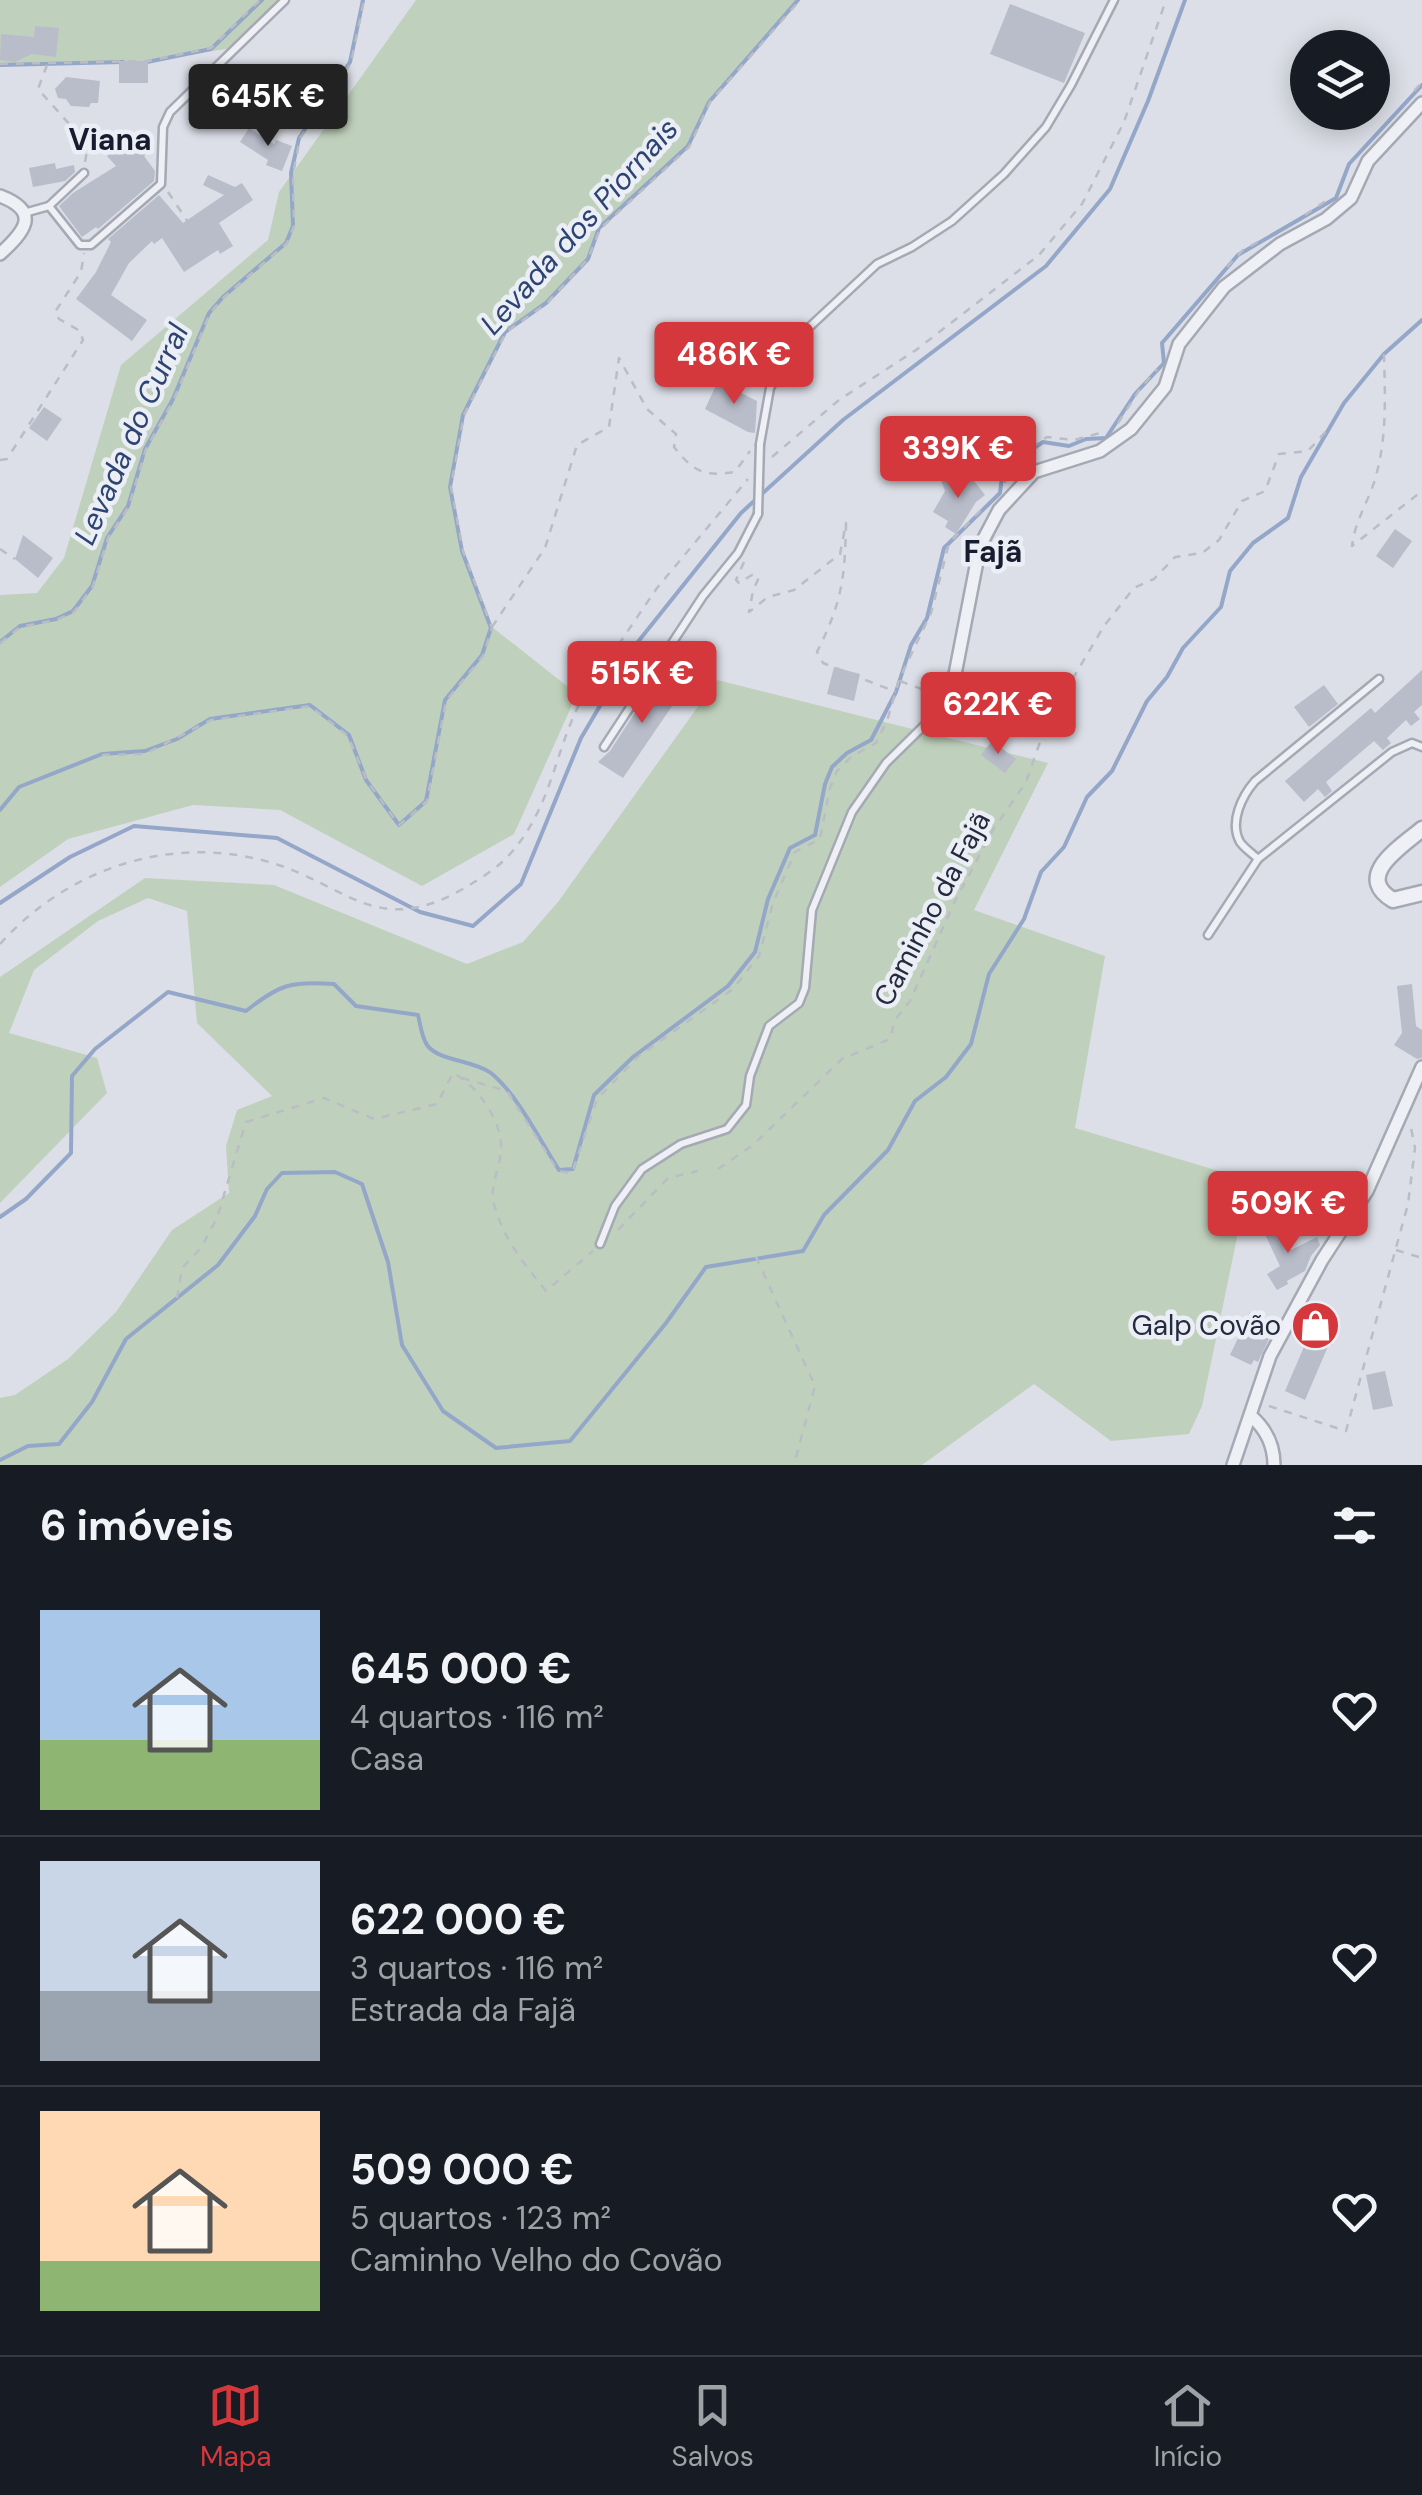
<!DOCTYPE html>
<html lang="pt">
<meta charset="utf-8">
<style>
body{margin:0;font-family:"DM Sans",sans-serif;background:#20242c;color:#f1f3f6;height:100vh;display:flex;flex-direction:column;font-size:38px;white-space:nowrap}
*{box-sizing:border-box;margin:0}
p{font-size:32px;color:#9ea1a6}
.icon{flex:none;width:55px;height:55px;fill:none;stroke:currentColor;stroke-width:2;stroke-linecap:round;stroke-linejoin:round}
.map{position:relative;height:1465px;overflow:hidden}
.drawer{display:flex;flex-direction:column;background:#171b24;flex:1}
.drawer>*{flex:none}
.fabs{position:absolute;left:1290px;top:30px;display:grid;gap:20px}
.fabs a{display:grid;place-items:center;width:100px;height:100px;border-radius:50%;background:#171b24;box-shadow:0 5px 25px #0003;font-size:50px}
.price{position:absolute;translate:-50% -85px;padding:0 22px;border-radius:10px;background:#d4383c;color:#fff;font-size:32px;line-height:65px;filter:drop-shadow(0 2px 5px #0008)}
.price::after{content:'';position:absolute;left:50%;top:60px;width:30px;height:22px;margin-left:-15px;background:inherit;clip-path:polygon(0 0,100% 0,50% 100%)}
.price.current{background:#222;color:#fff}
ul{padding:0;list-style:none}
li{display:flex;align-items:center;gap:30px;height:250px;padding:0 40px}
li+li{border-top:2px solid #363941}
li span{display:grid;place-items:center;flex:none;width:280px;height:200px;border-radius:0px;color:#555}
li>.icon{margin-inline-start:auto}
span .icon{width:120px;height:120px;fill:#fffc;stroke-width:1}
li b{font-size:42px}
h2{display:flex;justify-content:space-between;align-items:center;height:120px;padding:0 40px;font-size:42px}
.dock{display:flex;justify-content:space-around;align-items:center;height:140px;border-top:2px solid #363941;background:#171b24;font-size:28px;color:#9ea1a6}
.dock a{display:grid;justify-items:center;gap:5px}
.dock .current{color:#d4383c}
.map>svg:first-child{display:block}
</style>
<div class="map">
<svg width="1422" height="1465" viewBox="0 0 1422 1465">
<rect width="100%" height="100%" fill="#dcdfe7"/>
<g fill="#bfd1bc">
<polygon points="0,0 279,0 232,48 148,61 7,65 0,64"/>
<polygon points="416,0 800,0 710,102 689,147 600,228 588,259 546,304 506,332 464,415 451,487 463,551 492,627 577,694 514,834 422,886 280,810 193,805 68,839 0,887 0,595 37,593 64,558 121,365 268,240 279,192"/>
<polygon points="717,680 1048,763 974,910 1105,956 1075,1128 1249,1180 1202,1406 1189,1434 1111,1441 1034,1384 922,1465 0,1465 0,1398 15,1395 68,1359 116,1312 172,1230 229,1193 226,1146 237,1110 272,1096 197,1023 187,911 148,898 98,921 34,970 9,1033 97,1058 107,1093 0,1203 0,977 145,878 274,885 467,964 523,942 558,902"/>
</g>
<g fill="none" stroke-linecap="round" stroke-linejoin="round">
<g stroke="#94a7c9" stroke-width="4">
<polyline points="147,62 211,49 262,0"/>
<polyline points="0,65 123,62"/>
<polyline points="0,642 20,626 56,619 73,611 92,586 107,538 128,506 145,449 173,399 209,313 223,297 286,243 293,226 291,173 299,138 350,62 363,0"/>
<polyline points="0,810 19,787 102,754 145,751 177,739 210,719 310,705 349,735 366,780 399,825 426,801 445,700 482,655 491,628 462,551 450,487 463,415 505,332 546,303 588,259 599,228 688,146 709,102 798,0"/>
<polyline points="0,903 70,857 134,826 277,838 420,912 473,926 521,884 581,738 637,643 741,513 843,420 1046,266 1110,189 1148,101 1185,0"/>
<path d="M0,1217l26,-18 45,-46 1,-77 23,-27 73,-57 78,19c34,-27 45,-30 88,-27l22,22 62,9c2,9 4,23 9,30 11,16 47,15 64,28 26,21 50,69 68,97l14,-1 21,-74 39,-38 95,-71 27,-34 13,-53 22,-51 25,-13 10,-51 7,-17 15,-14 24,-13 25,-48 15,-47 16,-27 17,-70 56,-55 3,-24 40,-27 26,4 17,-7 20,-1 29,-44 29,-31 -2,-20 76,-88 98,-57 13,-34 73,-79"/>
<polyline points="0,1460 28,1446 59,1444 92,1402 126,1339 218,1265 255,1216 267,1189 282,1173 335,1172 362,1184 388,1262 402,1345 443,1411 496,1448 570,1441 666,1323 706,1267 803,1251 824,1215 888,1150 915,1101 946,1077 971,1044 989,974 1024,919 1041,872 1064,847 1087,797 1112,771 1147,701 1167,677 1183,648 1221,607 1230,571 1253,543 1288,518 1301,477 1344,403 1384,354 1422,320"/>
</g>
</g>
<g fill="#b9bdca">
<polygon points="1010,4 1085,33 1064,83 990,54"/>
<polygon points="35,26 59,28 56,57 32,54 15,62 0,60 1,34 34,37"/>
<rect x="119" y="61" width="29" height="22"/>
<polygon points="66,77 100,81 98,103 91,103 89,107 71,106 66,99 58,98 55,89"/>
<polygon points="249,128 274,144 276,140 292,146 282,171 266,165 268,160 240,142"/>
<polygon points="131,135 147,153 144,156 155,171 154,181 98,229 96,227 82,237 59,206 73,193 116,166 107,156"/>
<polygon points="55,163 56,169 74,165 75,172 65,181 33,187 29,168"/>
<polygon points="208,175 235,187 242,183 253,200 219,223 233,246 220,254 218,250 184,272 162,238 154,244 152,241 129,263 111,295 147,320 132,341 76,299 96,272 111,242 108,239 159,195 183,223 224,195 203,185"/>
<polygon points="718,381 757,401 755,433 748,432 705,409"/>
<polygon points="44,407 62,419 47,441 29,428"/>
<polygon points="967,472 985,495 976,502 956,534 945,527 948,521 933,512 945,491 941,480 953,475 956,481"/>
<polygon points="1395,529 1412,541 1393,568 1376,556"/>
<polygon points="23,535 53,558 38,578 15,559"/>
<polygon points="834,667 860,674 854,701 827,694"/>
<polygon points="1422,670 1422,705 1414,712 1420,719 1411,726 1406,720 1387,738 1391,743 1383,750 1374,741 1326,782 1332,791 1325,797 1318,789 1304,802 1285,781 1371,708 1375,713"/>
<polygon points="660,674 683,690 623,778 598,762 610,751"/>
<polygon points="1031,675 1060,683 1053,705 1025,697"/>
<polygon points="1324,685 1338,704 1309,727 1294,707"/>
<polygon points="992,741 1016,759 1005,773 981,755"/>
<polygon points="1412,984 1416,1026 1422,1030 1422,1058 1417,1059 1394,1045 1402,1033 1397,986"/>
<polygon points="1277,1221 1291,1250 1317,1237 1320,1245 1311,1256 1305,1271 1287,1281 1288,1284 1277,1290 1267,1274 1280,1266 1262,1228"/>
<polygon points="1250,1312 1276,1324 1258,1362 1254,1360 1251,1365 1230,1355"/>
<polygon points="1322,1327 1337,1334 1332,1345 1329,1344 1305,1400 1285,1391 1306,1342 1314,1345"/>
<polygon points="1385,1371 1393,1406 1373,1410 1366,1375"/>
</g>
<g fill="none" stroke-linecap="round" stroke-linejoin="round">
<defs>
<g id="service">
<polyline points="49,206 84,173"/>
<polyline points="24,213 49,206 80,245 91,245 161,184 163,127 170,112 285,0"/>
<polyline points="760,444 770,388 802,334 877,264 912,247 952,221 1004,174 1046,127 1071,85 1114,0"/>
<polyline points="604,747 703,596 738,553 758,514"/>
<path d="M1258,859c-5,-5 -14,-11 -18,-17 -11,-20 2,-46 15,-61l124,-102"/>
<polyline points="1208,935 1258,859 1392,752 1412,743 1422,747"/>
<polyline points="600,1244 615,1206 642,1169 681,1144 727,1129 746,1105 750,1076 769,1026 799,1003 805,988 812,910 852,812 886,763 950,700"/>
</g>
<g id="minor">
<path d="M0,196c42,16 24,36 0,58"/>
<polyline points="950,700 980,546 999,510 1034,472 1100,451 1131,429 1165,387 1179,344 1224,287 1280,244 1326,219 1351,198 1368,161 1422,103"/>
<path d="M1251,1416c15,13 23,29 23,49"/>
<polyline points="1233,1465 1270,1356 1322,1260 1367,1191 1422,1067"/>
</g>
<path id="tertiary" d="M1422,829c-21,18 -69,47 -29,71l29,-7"/>
</defs>
<use href="#service" stroke="#a5a9b4" stroke-width="11"/>
<use href="#minor" stroke="#a5a9b4" stroke-width="16"/>
<use href="#tertiary" stroke="#a5a9b4" stroke-width="19"/>
<g stroke="#babdc5" stroke-width="2.5" stroke-dasharray="8 8" stroke-linecap="butt">
<polyline points="0,64 148,61 211,48 260,0"/>
<polyline points="47,65 38,89 88,145"/>
<polyline points="1414,91 1422,82"/>
<polyline points="85,162 88,145 109,129"/>
<polyline points="168,192 190,225 187,231 170,240"/>
<polyline points="1305,215 1327,200"/>
<polyline points="1227,267 1243,250 1263,239"/>
<path d="M1384,354c1,40 3,79 -7,118 -6,26 -22,47 -25,74l70,-55"/>
<polyline points="1118,423 1140,389 1157,369"/>
<polyline points="772,457 839,400 916,350 1039,255 1082,204 1124,122 1166,0"/>
<polyline points="0,460 7,459 83,340 80,331 59,319 55,312 81,272 84,253"/>
<polyline points="1005,483 1007,464 1047,437 1074,440 1100,433"/>
<polyline points="0,549 15,559"/>
<path d="M744,562l-8,18 3,3 13,-8 7,2 -6,14 -4,21 19,-15 26,-7 46,-36 6,-31c-1,55 -4,79 -29,129l6,11 73,29"/>
<path d="M492,627l53,-79 32,-103 32,-18 10,-69 28,51 29,25 -2,13c19,24 29,30 61,25l15,-21"/>
<polyline points="0,643 20,627 56,620 74,612 93,586 108,538 129,506 146,449 174,399 210,313 223,298 287,243 294,226 293,174 300,138 351,63 364,0"/>
<polyline points="900,681 940,696"/>
<polyline points="102,755 145,754 211,720 310,706 348,736 367,781 399,825 427,801 446,701 483,656 492,628 463,551 451,487 464,415 506,332 546,304 588,259 600,229 689,147 710,102 800,0"/>
<path d="M0,944c68,-76 171,-110 269,-82 77,22 106,76 192,28 17,-10 36,-21 49,-36 43,-48 44,-104 73,-157l74,-109 91,-109"/>
<polyline points="462,1078 507,1091 558,1171 572,1173 597,1099 638,1057 733,989 759,956 773,903 795,852 820,839 830,788 837,771 851,757 876,743 887,721 899,680 931,613 949,543 984,507"/>
<polyline points="718,1169 753,1145 842,1059 890,1039 895,1020 910,1001 954,903 993,830 1026,782 1047,722 1104,626 1134,588 1154,579 1175,557 1202,553 1219,540 1242,501 1265,491 1279,454 1308,451 1329,428"/>
<polyline points="618,1230 668,1178 698,1171"/>
<polyline points="1396,1250 1422,1258"/>
<polyline points="756,1257 815,1386 794,1465"/>
<path d="M177,1298l5,-30 19,-20 16,-30 29,-96 78,-24 50,21 63,-15 16,-31c24,12 50,49 48,77 -1,17 -12,38 -7,54 9,35 31,61 52,87l47,-40"/>
<polyline points="1269,1406 1346,1431 1408,1204 1415,1148 1410,1123"/>
</g>
<use href="#service" stroke="#eef0f5" stroke-width="6"/>
<use href="#minor" stroke="#eef0f5" stroke-width="11"/>
<use href="#tertiary" stroke="#eef0f5" stroke-width="14"/>
<defs>
<polyline id="service-bridge" points="758,514 760,444"/>
</defs>
<use href="#service-bridge" stroke="#a5a9b4" stroke-width="11" stroke-linecap="butt"/>
<use href="#service-bridge" stroke="#eef0f5" stroke-width="6"/>
</g>
<defs>
<symbol id="shop-disc" viewBox="-11 -11 22 22"><circle r="9.5" fill="#d4383c" stroke="#ebeef5"/><path d="M-5-2.5h2.3a2.7 3.5 0 0 1 5.4 0H5L5.5 6h-11ZM-1.5-2.5h3a1.5 2.3 0 0 0-3 0Z" fill="#fff"/></symbol>
</defs>
<g fill-rule="evenodd">
<use href="#shop-disc" x="1288" y="1298" width="55" height="55"/>
</g>
<g text-anchor="middle" dominant-baseline="central" stroke-width="9" stroke-linejoin="round" paint-order="stroke">
<g font-size="28" fill="#252b3e" stroke="#ebeef5">
<text transform="translate(932 909) rotate(-62)">Caminho da Fajã</text>
</g>
<g font-size="28" fill="#252b3e" stroke="#ebeef5" text-anchor="end">
<text x="1281" y="1325">Galp Covão</text>
</g>
<g font-size="30" font-weight="bold" fill="#171c2e" stroke="#ebeef5">
<text x="110" y="139">Viana</text>
<text x="993" y="551">Fajã</text>
</g>
<g font-size="30" font-style="italic" fill="#2d4473" stroke="#ebeef5">
<text transform="translate(579 226) rotate(-48)">Levada dos Piornais</text>
<text transform="translate(131 434) rotate(-66)">Levada do Curral</text>
</g>
</g>
</svg>
<div class="fabs">
<a><svg class="icon" aria-label="layers" viewBox="0 0 24 24"><path d="M12 4l9 5-9 5-9-5zM3 14l9 5 9-5"/></svg></a>
</div>
<b class="price current" style="left:268px;top:149px">645K €</b>
<b class="price" style="left:734px;top:407px">486K €</b>
<b class="price" style="left:958px;top:501px">339K €</b>
<b class="price" style="left:642px;top:726px">515K €</b>
<b class="price" style="left:998px;top:757px">622K €</b>
<b class="price" style="left:1288px;top:1256px">509K €</b>
</div>
<section class="drawer">
<h2>6 imóveis<svg class="icon" aria-label="filters" viewBox="0 0 24 24"><path d="M4 7h16M4 17h16"/><circle cx="9" cy="7" r="2"/><circle cx="15" cy="17" r="2"/></svg></h2>
<ul>
<li><span style="background:linear-gradient(#a9c7e8 65%,#8fb573 0)"><svg class="icon" aria-label="home" viewBox="0 0 24 24"><path d="M3 11l9-7 9 7M6 9v11h12V9"/></svg></span><div><b>645 000 €</b><p>4 quartos · 116 m²</p><p>Casa</p></div><svg class="icon" aria-label="heart" viewBox="0 0 24 24"><path d="M12 20l-8-8c-3-5 5-10 8-4 3-6 11-1 8 4z"/></svg></li>
<li><span style="background:linear-gradient(#c9d6e8 65%,#9aa5b1 0)"><svg class="icon" aria-label="home" viewBox="0 0 24 24"><path d="M3 11l9-7 9 7M6 9v11h12V9"/></svg></span><div><b>622 000 €</b><p>3 quartos · 116 m²</p><p>Estrada da Fajã</p></div><svg class="icon" aria-label="heart" viewBox="0 0 24 24"><path d="M12 20l-8-8c-3-5 5-10 8-4 3-6 11-1 8 4z"/></svg></li>
<li><span style="background:linear-gradient(#ffd9b3 75%,#8fb573 0)"><svg class="icon" aria-label="home" viewBox="0 0 24 24"><path d="M3 11l9-7 9 7M6 9v11h12V9"/></svg></span><div><b>509 000 €</b><p>5 quartos · 123 m²</p><p>Caminho Velho do Covão</p></div><svg class="icon" aria-label="heart" viewBox="0 0 24 24"><path d="M12 20l-8-8c-3-5 5-10 8-4 3-6 11-1 8 4z"/></svg></li>
</ul>
</section>
<nav class="dock">
<a class="current"><svg class="icon" aria-label="map" viewBox="0 0 24 24"><path d="M3 6l6-2 6 2 6-2v14l-6 2-6-2-6 2zM9 4v14M15 6v14"/></svg>Mapa</a>
<a><svg class="icon" aria-label="saved" viewBox="0 0 24 24"><path d="M7 4h10v16l-5-4-5 4z"/></svg>Salvos</a>
<a><svg class="icon" aria-label="home" viewBox="0 0 24 24"><path d="M3 11l9-7 9 7M6 9v11h12V9"/></svg>Início</a>
</nav>
